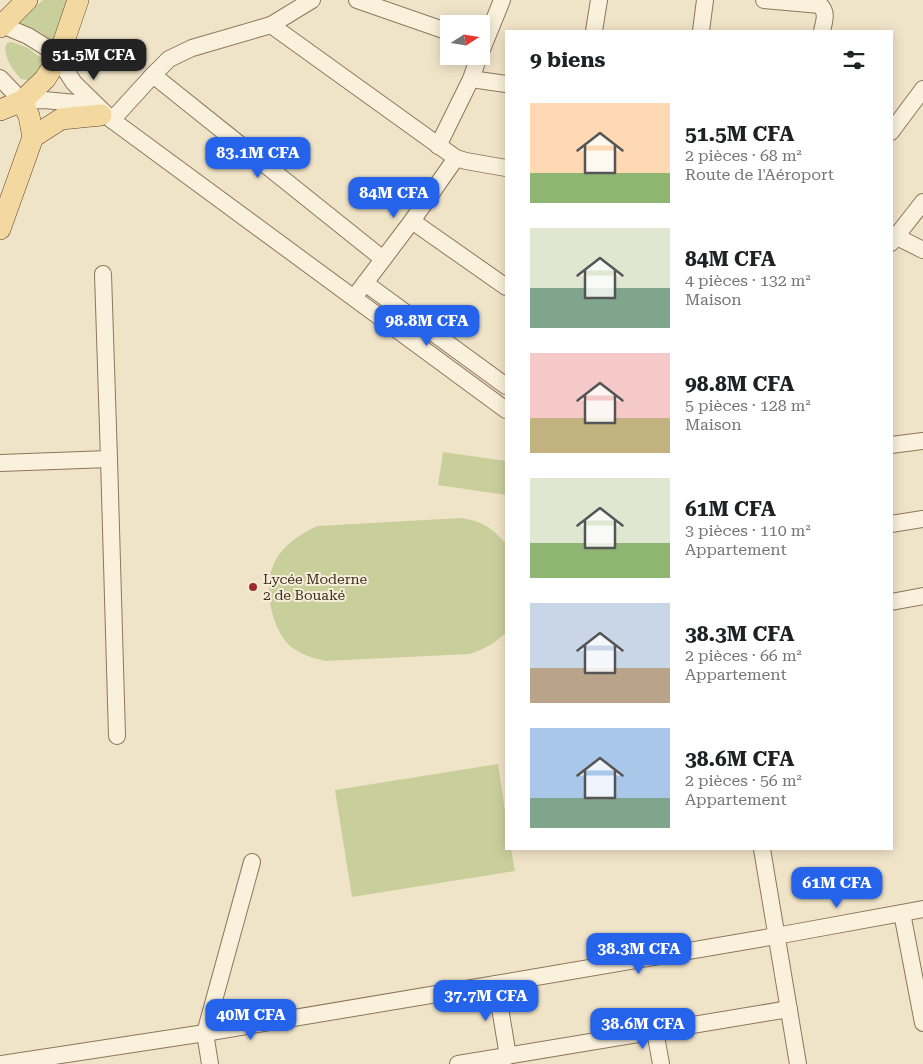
<!DOCTYPE html>
<html lang="fr">
<meta charset="utf-8">
<style>
body{margin:0;font-family:"Roboto Serif",serif;background:#f2f2f2;color:#202124;height:100vh;display:flex;flex-direction:column;font-size:19px;white-space:nowrap}
*{box-sizing:border-box;margin:0}
p{font-size:16px;color:#757577}
.icon{flex:none;width:28px;height:28px;fill:none;stroke:currentColor;stroke-width:2;stroke-linecap:round;stroke-linejoin:round}
.map{position:relative;flex:1;overflow:hidden}
.panel{position:absolute;left:505px;top:30px;width:388px;height:820px;display:flex;flex-direction:column;background:#fff;border-radius:0px;box-shadow:0 2px 12px #0003}
.panel>*{flex:none}
.needle{width:32px;rotate:78deg}
.buttons{position:absolute;left:440px;top:15px;display:grid;gap:10px}
.buttons a{display:grid;place-items:center;width:50px;height:50px;border-radius:0px;background:#fff;box-shadow:0 2px 12px #0003;font-size:25px}
.price{position:absolute;translate:-50% -42px;padding:0 11px;border-radius:10px;background:#2563eb;color:#fff;font-size:16px;line-height:32px;filter:drop-shadow(0 1px 2px #0008)}
.price::after{content:'';position:absolute;left:50%;top:30px;width:15px;height:11px;margin-left:-8px;background:inherit;clip-path:polygon(0 0,100% 0,50% 100%)}
.price.on{background:#222;color:#fff}
ul{padding:0;list-style:none}
li{display:flex;align-items:center;gap:15px;height:125px;padding:0 25px}
li span{display:grid;place-items:center;flex:none;width:140px;height:100px;border-radius:0px;color:#555}
li>.icon{margin-inline-start:auto}
span .icon{width:60px;height:60px;fill:#fffc;stroke-width:1}
li b{font-size:21px}
h2{display:flex;justify-content:space-between;align-items:center;height:60px;padding:0 25px;font-size:21px}
.map>svg:first-child{display:block}
</style>
<div class="map">
<svg width="923" height="1064" viewBox="0 0 923 1064">
<rect width="100%" height="100%" fill="#f0e4c8"/>
<g fill="#c9cf9b">
<polygon points="43,0 70,0 55,46 40,32 22,25 20,23 20,21"/>
<path d="M12,42l16,6 14,11 1,5 -10,13 -5,3 -7,-1c-8,-9 -15,-18 -16,-31l2,-5z"/>
<polygon points="443,452 506,461 506,495 438,485"/>
<path d="M461,518c23,4 30,9 45,26v89c-13,11 -21,16 -37,21l-144,7c-13,-3 -25,-7 -35,-15 -19,-18 -27,-59 -16,-83 9,-18 26,-29 43,-37z"/>
<polygon points="498,764 506,818 506,849 511,849 515,871 352,897 335,790"/>
</g>
<g fill="none" stroke-linecap="round" stroke-linejoin="round">
<defs>
<g id="minor">
<polyline points="357,0 449,32"/>
<path d="M764,0l56,5c8,8 4,16 2,26"/>
<polyline points="2,25 28,36 49,49 57,57 74,83 112,120 506,410"/>
<polyline points="271,25 456,158 466,161 506,168"/>
<polyline points="594,31 599,0"/>
<polyline points="701,31 705,0"/>
<polyline points="481,52 502,0"/>
<polyline points="153,75 383,259"/>
<polyline points="0,78 22,101 44,100 76,103 98,114"/>
<polyline points="471,79 506,84"/>
<polyline points="112,120 153,75 169,59 192,48 271,25 312,0"/>
<polyline points="891,132 923,89"/>
<polyline points="438,146 471,79 479,56"/>
<polyline points="412,221 506,287"/>
<polyline points="891,234 923,250"/>
<polyline points="891,243 923,202"/>
<polyline points="103,274 109,459 117,736"/>
<polyline points="365,283 506,386"/>
<polyline points="359,291 412,221 456,158"/>
<polyline points="891,445 923,441"/>
<polyline points="0,463 109,459"/>
<polyline points="891,524 923,519"/>
<polyline points="891,602 923,596"/>
<polyline points="762,849 798,1064"/>
<polyline points="902,913 923,1023"/>
<polyline points="496,984 508,1056"/>
<polyline points="655,1031 661,1064"/>
<polyline points="2,1064 205,1033 496,984 776,936 923,909"/>
<polyline points="210,1064 205,1033 252,862"/>
<polyline points="458,1064 789,1009"/>
</g>
<g id="major">
<polyline points="0,27 27,0"/>
<polyline points="0,110 22,101 45,79 52,68 64,41 78,0"/>
<polyline points="33,137 61,119 101,115"/>
<polyline points="0,229 33,137 29,116 22,101"/>
</g>
</defs>
<use href="#minor" stroke="#8d765c" stroke-width="18"/>
<use href="#major" stroke="#5b4430" stroke-width="22"/>
<use href="#minor" stroke="#faf1dc" stroke-width="16"/>
<use href="#major" stroke="#f3d9a0" stroke-width="21"/>
</g>
<circle fill="#9e2a2b" stroke="#f7eed8" stroke-width="2" cx="253" cy="587" r="5"/>
<g text-anchor="middle" dominant-baseline="central" stroke-width="4" stroke-linejoin="round" paint-order="stroke">
<g font-size="14" fill="#3d2e20" stroke="#f7eed8" text-anchor="start">
<text x="263" y="579">Lycée Moderne<tspan x="263" dy="16">2 de Bouaké</tspan></text>
</g>
</g>
</svg>
<div class="buttons">
<a><svg class="needle" viewBox="-14 -14 28 28"><path d="M0-13l5 13h-10z" fill="#e53935"/><path d="M0 13l5-13h-10z" fill="#757577"/></svg></a>
</div>
<b class="price on" style="left:94px;top:81px">51.5M CFA</b>
<b class="price" style="left:258px;top:179px">83.1M CFA</b>
<b class="price" style="left:394px;top:219px">84M CFA</b>
<b class="price" style="left:427px;top:347px">98.8M CFA</b>
<b class="price" style="left:837px;top:909px">61M CFA</b>
<b class="price" style="left:639px;top:975px">38.3M CFA</b>
<b class="price" style="left:486px;top:1022px">37.7M CFA</b>
<b class="price" style="left:251px;top:1041px">40M CFA</b>
<b class="price" style="left:643px;top:1050px">38.6M CFA</b>
<section class="panel">
<h2>9 biens<svg class="icon" aria-label="filters" viewBox="0 0 24 24"><path d="M4 7h16M4 17h16"/><circle cx="9" cy="7" r="2"/><circle cx="15" cy="17" r="2"/></svg></h2>
<ul>
<li><span style="background:linear-gradient(#ffd9b3 70%,#8fb573 0)"><svg class="icon" aria-label="home" viewBox="0 0 24 24"><path d="M3 11l9-7 9 7M6 9v11h12V9"/></svg></span><div><b>51.5M CFA</b><p>2 pièces · 68 m²</p><p>Route de l'Aéroport</p></div></li>
<li><span style="background:linear-gradient(#dfe7d0 60%,#7fa58c 0)"><svg class="icon" aria-label="home" viewBox="0 0 24 24"><path d="M3 11l9-7 9 7M6 9v11h12V9"/></svg></span><div><b>84M CFA</b><p>4 pièces · 132 m²</p><p>Maison</p></div></li>
<li><span style="background:linear-gradient(#f6c9c9 65%,#c2b280 0)"><svg class="icon" aria-label="home" viewBox="0 0 24 24"><path d="M3 11l9-7 9 7M6 9v11h12V9"/></svg></span><div><b>98.8M CFA</b><p>5 pièces · 128 m²</p><p>Maison</p></div></li>
<li><span style="background:linear-gradient(#dfe7d0 65%,#8fb573 0)"><svg class="icon" aria-label="home" viewBox="0 0 24 24"><path d="M3 11l9-7 9 7M6 9v11h12V9"/></svg></span><div><b>61M CFA</b><p>3 pièces · 110 m²</p><p>Appartement</p></div></li>
<li><span style="background:linear-gradient(#c9d6e8 65%,#b9a48a 0)"><svg class="icon" aria-label="home" viewBox="0 0 24 24"><path d="M3 11l9-7 9 7M6 9v11h12V9"/></svg></span><div><b>38.3M CFA</b><p>2 pièces · 66 m²</p><p>Appartement</p></div></li>
<li><span style="background:linear-gradient(#a9c7e8 70%,#7fa58c 0)"><svg class="icon" aria-label="home" viewBox="0 0 24 24"><path d="M3 11l9-7 9 7M6 9v11h12V9"/></svg></span><div><b>38.6M CFA</b><p>2 pièces · 56 m²</p><p>Appartement</p></div></li>
</ul>
</section>
</div>
